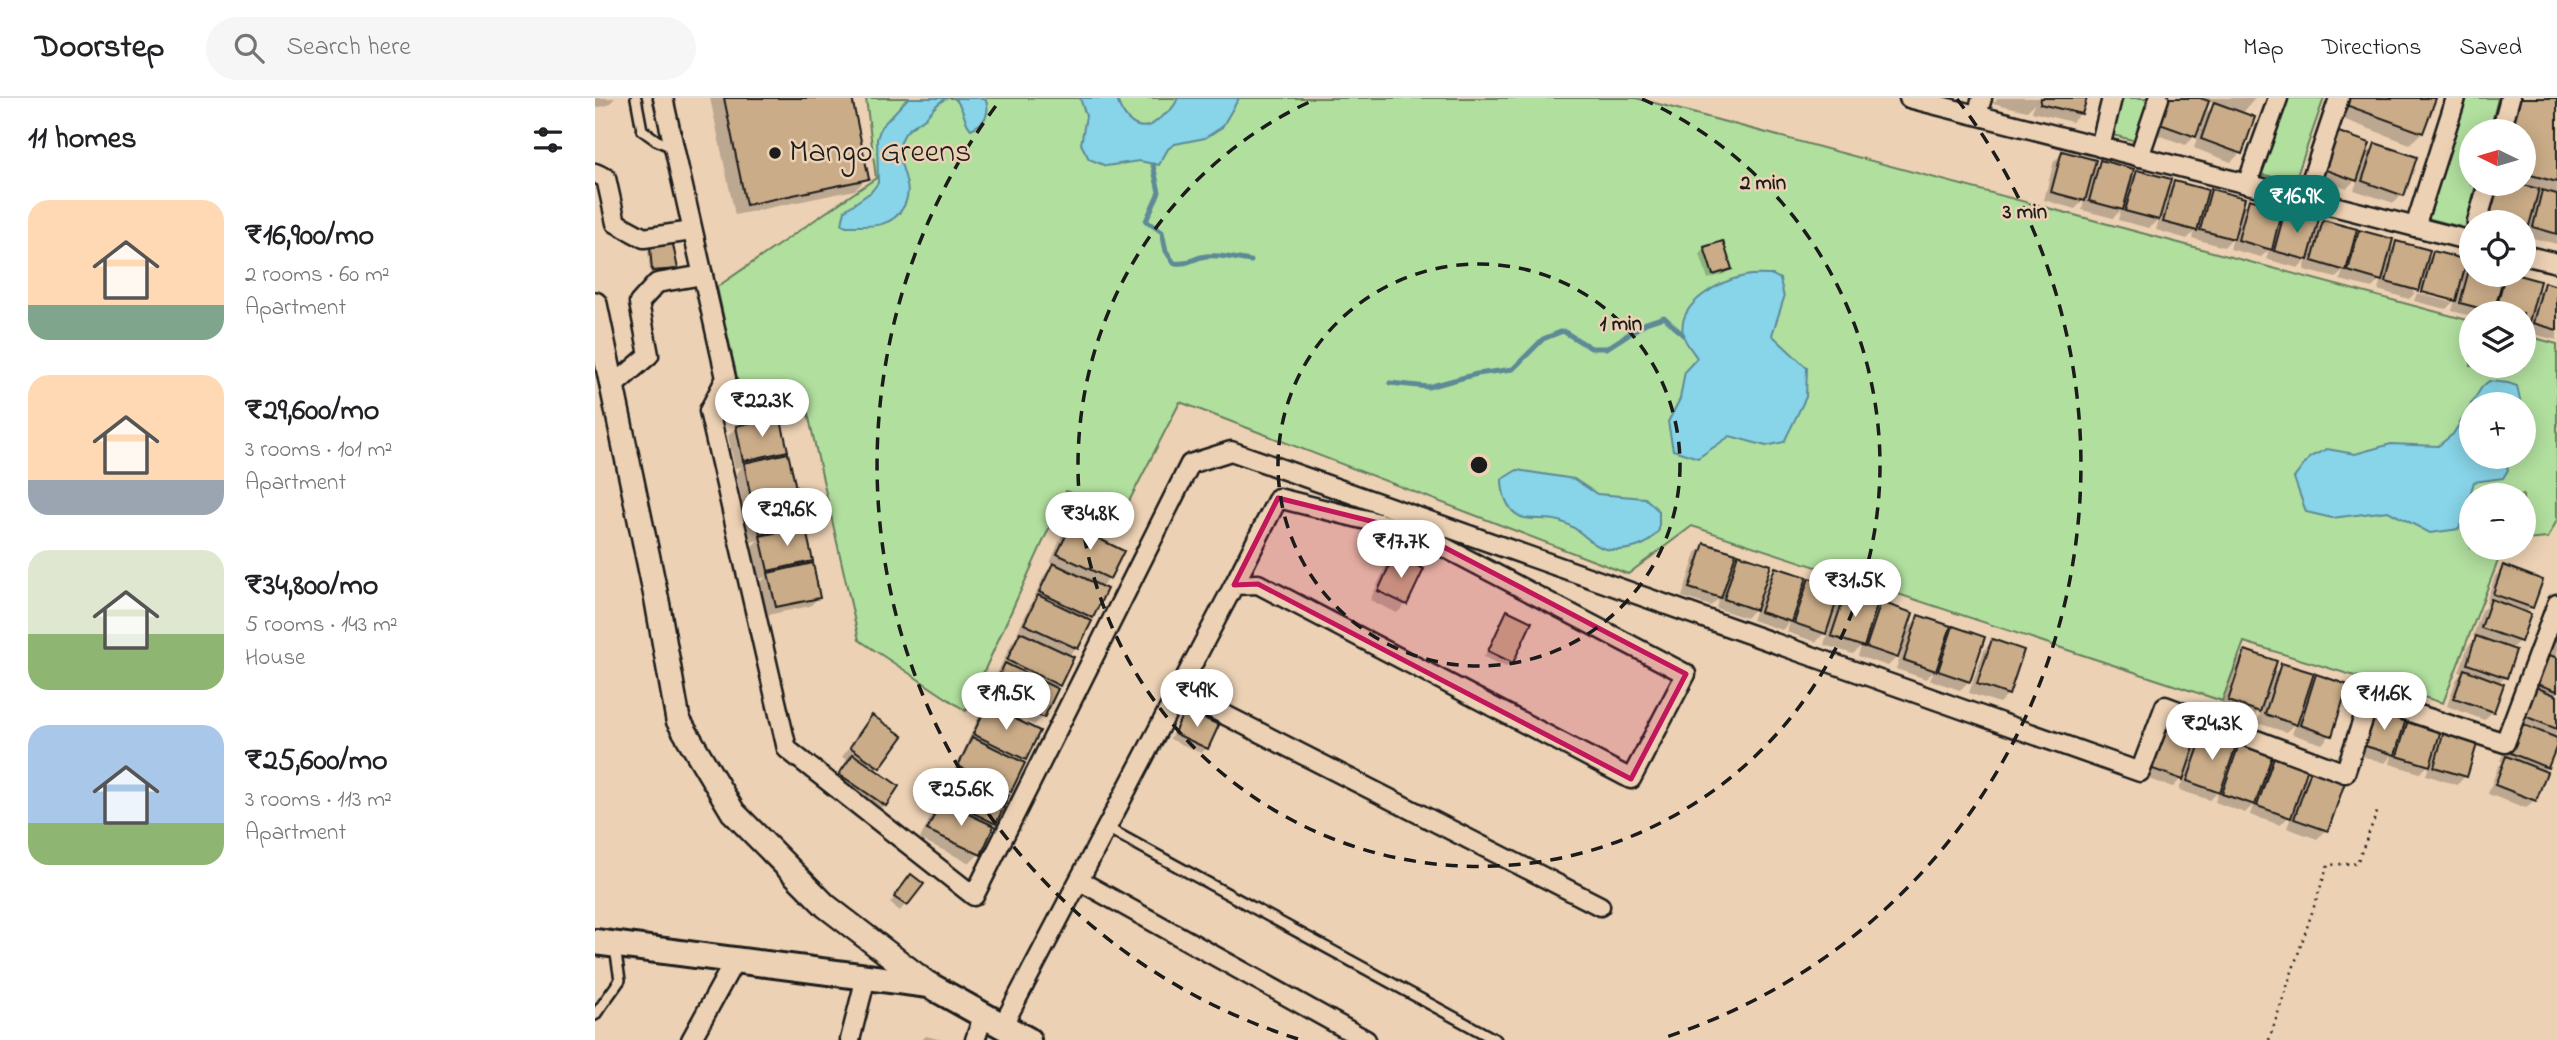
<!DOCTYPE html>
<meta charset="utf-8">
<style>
body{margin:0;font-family:"Indie Flower",sans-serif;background:#f6f6f6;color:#202124;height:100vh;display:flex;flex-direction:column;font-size:26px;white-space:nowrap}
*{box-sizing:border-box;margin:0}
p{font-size:23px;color:#757577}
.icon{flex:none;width:38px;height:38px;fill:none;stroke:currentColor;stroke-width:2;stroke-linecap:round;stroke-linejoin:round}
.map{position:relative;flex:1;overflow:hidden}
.panel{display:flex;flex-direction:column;background:#fff;width:595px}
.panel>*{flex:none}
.needle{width:46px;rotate:275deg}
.controls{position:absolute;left:1864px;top:21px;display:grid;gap:14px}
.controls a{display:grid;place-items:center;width:77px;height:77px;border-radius:50%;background:#fff;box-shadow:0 4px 18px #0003;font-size:35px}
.price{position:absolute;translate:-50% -60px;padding:0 16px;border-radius:24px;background:#fff;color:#222;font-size:23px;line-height:46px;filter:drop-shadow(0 2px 4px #0008)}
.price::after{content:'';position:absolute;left:50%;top:42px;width:21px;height:16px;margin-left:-10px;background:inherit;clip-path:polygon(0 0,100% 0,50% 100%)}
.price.active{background:#0f766e;color:#fff}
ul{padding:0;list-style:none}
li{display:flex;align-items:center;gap:21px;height:175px;padding:0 28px}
li span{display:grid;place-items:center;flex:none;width:196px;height:140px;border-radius:21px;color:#555}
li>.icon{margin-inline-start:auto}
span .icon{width:84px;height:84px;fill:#fffc;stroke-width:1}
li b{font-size:30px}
h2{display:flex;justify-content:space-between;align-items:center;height:84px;padding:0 28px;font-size:30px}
header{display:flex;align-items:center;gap:42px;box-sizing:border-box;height:98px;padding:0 35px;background:#fff;border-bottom:2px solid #e0e0e0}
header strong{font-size:33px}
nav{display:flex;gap:38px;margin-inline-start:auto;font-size:24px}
.search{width:490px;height:63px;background:#f6f6f6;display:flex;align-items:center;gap:18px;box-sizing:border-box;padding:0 24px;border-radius:38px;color:#757577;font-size:26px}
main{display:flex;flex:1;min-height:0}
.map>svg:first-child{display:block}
</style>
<header>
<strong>Doorstep</strong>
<div class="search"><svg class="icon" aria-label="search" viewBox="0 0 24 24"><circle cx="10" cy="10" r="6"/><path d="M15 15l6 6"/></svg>Search here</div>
<nav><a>Map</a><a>Directions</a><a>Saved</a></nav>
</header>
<main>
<section class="panel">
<h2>11 homes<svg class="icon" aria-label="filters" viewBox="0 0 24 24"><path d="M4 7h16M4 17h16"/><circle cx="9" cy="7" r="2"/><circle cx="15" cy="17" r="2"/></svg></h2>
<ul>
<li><span style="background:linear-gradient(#ffd9b3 75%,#7fa58c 0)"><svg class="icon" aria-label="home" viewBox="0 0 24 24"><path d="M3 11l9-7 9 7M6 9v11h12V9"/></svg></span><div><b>₹16,900/mo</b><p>2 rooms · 60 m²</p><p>Apartment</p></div></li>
<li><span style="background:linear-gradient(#ffd9b3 75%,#9aa5b1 0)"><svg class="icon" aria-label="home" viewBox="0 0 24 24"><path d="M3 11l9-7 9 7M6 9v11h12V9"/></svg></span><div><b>₹29,600/mo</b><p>3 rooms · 101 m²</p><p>Apartment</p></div></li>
<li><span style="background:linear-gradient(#dfe7d0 60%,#8fb573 0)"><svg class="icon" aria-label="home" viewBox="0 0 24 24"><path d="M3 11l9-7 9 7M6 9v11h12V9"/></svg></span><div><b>₹34,800/mo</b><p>5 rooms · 143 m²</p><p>House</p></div></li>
<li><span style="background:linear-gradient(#a9c7e8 70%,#8fb573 0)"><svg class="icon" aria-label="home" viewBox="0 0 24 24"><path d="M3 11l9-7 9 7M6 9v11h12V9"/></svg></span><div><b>₹25,600/mo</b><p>3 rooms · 113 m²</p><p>Apartment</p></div></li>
</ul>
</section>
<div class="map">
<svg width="1962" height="942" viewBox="0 0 1962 942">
<rect width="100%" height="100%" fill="#ecd1b4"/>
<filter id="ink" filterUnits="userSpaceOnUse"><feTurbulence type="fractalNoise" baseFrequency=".0143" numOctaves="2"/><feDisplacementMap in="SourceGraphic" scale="14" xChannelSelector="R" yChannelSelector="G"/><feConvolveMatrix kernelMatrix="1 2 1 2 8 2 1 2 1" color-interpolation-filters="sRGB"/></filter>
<g filter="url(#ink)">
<g fill="#b1df9e" stroke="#667e5d" stroke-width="2" fill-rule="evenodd">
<path d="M271,0h770l835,223v45h52l1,-31 33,9v176l-9,18 -24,2 -1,-45h-52v53h32l-60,155 -199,-61 -22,59 -530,-175 -64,48 -448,-172 -57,111 -57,-22 -100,220 -107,-71 -54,-240 -62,6 -26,-119 159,-109zM1876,306h52v53h-52z"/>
<polygon points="1523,0 1556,0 1541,43 1514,36"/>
<polygon points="1690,0 1729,0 1700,83 1664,76"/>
<polygon points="1867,0 1903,0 1895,33 1876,33 1876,86 1881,86 1870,130 1828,119"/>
</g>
<g fill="#88d4e8" stroke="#5d8a96" stroke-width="2">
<path d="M313,0h39c-10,4 -13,11 -20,18 -8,8 -20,11 -24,21 -9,20 1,29 4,48 2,6 0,15 -3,21 -12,23 -35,20 -58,20l-4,-2 3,-14 26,-18 7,-9 -1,-44 4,-12z"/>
<path d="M359,0h31c6,14 1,25 -14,31 -9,-9 -6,-22 -17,-31z"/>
<path d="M485,0h37c3,14 16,35 34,27 4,-2 6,-5 9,-7 9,-6 14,-10 18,-20h61l-17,29 -17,11 -30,6 -7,5 -9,16 -20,-4 -33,5 -17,-7 -8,-15 5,-28z"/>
<path d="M1178,177l7,4 4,19 -12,37 35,33 -1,29 -22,45 -18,4 -36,-10 -32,22 -25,-8 -5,-28 12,-23 5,-28 12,-13c-4,-7 -13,-16 -14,-24 -6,-31 37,-53 62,-58 9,-2 19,-1 28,-1z"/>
<polygon points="1894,283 1913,285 1922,288 1926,306 1876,306 1887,289"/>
<polygon points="1876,307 1876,359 1908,359 1913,372 1908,380 1879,384 1864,431 1835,435 1793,413 1737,420 1711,414 1699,380 1715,359 1732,351 1760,356 1796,346 1843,348 1858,336"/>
<path d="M922,372l57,9 23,15 48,4 14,13v19c-8,10 -13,15 -26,18 -43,10 -42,-17 -74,-27 -12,-4 -28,0 -38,-4 -14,-6 -19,-24 -19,-38z"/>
</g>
<g fill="#0003" fill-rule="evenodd">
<polygon points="0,0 20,0 13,7 0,10"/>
<polygon points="115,0 255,0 272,80 260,92 140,117"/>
<polygon points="1394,0 1398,0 1397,3 1401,4 1402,0 1490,0 1486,15 1477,24 1437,14 1439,6 1432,13 1393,4"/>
<path d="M1567,0h93l-13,16 -2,39 -9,9 -37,-14 5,-16 -13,13 -37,-13zM1612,3l8,3 -13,13z"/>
<polygon points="1743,0 1839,0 1826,35 1815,46 1737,17"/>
<path d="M1962,0v146l-32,-8 3,-11 -5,4v-7h-43l13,-38h30v-53h-22zM1941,92l6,2 -8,9z"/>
<polygon points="1730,42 1768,59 1781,47 1807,97 1799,105 1759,92 1764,78 1752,90 1717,78"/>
<polygon points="1468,55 1496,73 1506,64 1534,82 1542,74 1570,94 1580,85 1609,100 1616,93 1645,113 1654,103 1683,121 1691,114 1719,134 1728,124 1757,142 1765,134 1793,154 1802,145 1831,163 1839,155 1867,175 1876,166 1876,177 1907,177 1905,182 1910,177 1917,177 1943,184 1940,196 1950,186 1962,190 1962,242 1930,234 1934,222 1928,227 1928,215 1876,215 1876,218 1857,213 1860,202 1851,211 1819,203 1822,195 1856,204 1856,200 1819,191 1818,194 1820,195 1814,201 1783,192 1786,181 1777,190 1745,182 1748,173 1741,180 1709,172 1712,160 1703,170 1671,161 1674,152 1666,159 1635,151 1638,139 1629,149 1597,140 1599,134 1592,141 1561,132 1564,121 1554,130 1523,122 1526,112 1518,120 1487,112 1489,102 1480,111 1449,102 1459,63"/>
<polygon points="56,150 81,170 78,173 55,175 53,152"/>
<polygon points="1110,151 1135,170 1129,176 1113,181 1105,156"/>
<polygon points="141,329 191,352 185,358 199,389 193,395 207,426 201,432 216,463 210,468 224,499 215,508 172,517 165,485 171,479 164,481 157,448 163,442 156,444 149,411 155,406 148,407 141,375 147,369 140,370 133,338"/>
<polygon points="476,429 514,480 504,490 496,519 493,523 494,523 481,550 473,558 463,587 448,619 439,627 389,603 417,544 425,536 422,535 450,476 459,467 455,465 467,437"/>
<polygon points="1110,447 1136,466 1144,458 1169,482 1180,471 1207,490 1214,482 1239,508 1252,495 1278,514 1286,506 1310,533 1324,519 1350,538 1358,530 1374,583 1365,592 1335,582 1339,573 1331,581 1301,571 1307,554 1293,568 1263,558 1266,548 1258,556 1229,547 1234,530 1221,544 1192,534 1195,524 1187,532 1157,522 1162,508 1151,520 1121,510 1124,500 1116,508 1087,499 1101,455"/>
<polygon points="800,459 811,506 802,515 775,502 791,468"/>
<polygon points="1909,469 1937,509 1930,515 1924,543 1915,552 1910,579 1903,586 1898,613 1889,622 1852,608 1861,582 1867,575 1864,574 1873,548 1882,540 1878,538 1887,512 1894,506 1891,504 1900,478"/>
<polygon points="913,514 917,564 911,569 889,559 907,520"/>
<polygon points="1962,523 1962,636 1958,640 1962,642 1952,669 1947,674 1939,702 1931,710 1893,696 1903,669 1908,664 1905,663 1916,636"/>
<polygon points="1397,543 1413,596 1404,605 1374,595 1389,552"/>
<polygon points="1650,554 1675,579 1687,567 1713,587 1722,578 1735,637 1727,646 1697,636 1701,625 1691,634 1662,625 1667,609 1655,622 1625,612 1641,563"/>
<polygon points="392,609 430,661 426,665 384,756 375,765 325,741 353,682 357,678 384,618"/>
<polygon points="591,613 612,650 606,655 575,641 585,619"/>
<polygon points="277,619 284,669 279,673 302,689 281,716 237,685 254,663 247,659"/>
<polygon points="1770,622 1806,631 1814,624 1841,644 1850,635 1870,678 1862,687 1831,677 1835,666 1825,675 1795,666 1797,657 1790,665 1760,656"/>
<polygon points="1563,631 1598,647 1609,636 1636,657 1645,648 1672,669 1680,661 1706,685 1717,674 1731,732 1722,741 1692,730 1697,716 1685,727 1655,717 1658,707 1650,715 1620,704 1623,694 1615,702 1584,692 1589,678 1578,689 1547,679"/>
<polygon points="311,784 326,786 305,813 295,805"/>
<polygon points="331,938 347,942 327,942"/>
</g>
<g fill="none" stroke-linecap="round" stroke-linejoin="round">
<g stroke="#5d8a96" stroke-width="5">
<path d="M558,67l6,27 -13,29 16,11 4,19 8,12c16,1 14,-2 27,-6 15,-4 35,2 50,4"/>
<polyline points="795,285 833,289 882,276 918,271 948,241 968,233 996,250 1012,250 1051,225 1069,219 1088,237"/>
</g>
</g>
<g fill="#caac88" stroke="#1c1c1c" stroke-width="2">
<polygon points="129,0 257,0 274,81 151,107"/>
<polygon points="1446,0 1492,0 1487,16 1445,6"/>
<polygon points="1571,0 1605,0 1614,3 1601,39 1562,25"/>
<polygon points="1750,0 1841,0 1828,35 1748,6"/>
<polygon points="1923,0 1962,0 1962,84 1928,75 1928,33 1914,33"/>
<polygon points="1619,4 1660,19 1647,56 1606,41"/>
<polygon points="1738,32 1775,45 1762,83 1725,70"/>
<polygon points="1780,45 1822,59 1809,98 1767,83"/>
<polygon points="1467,53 1501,62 1490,103 1456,94"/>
<polygon points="1505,62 1539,71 1528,112 1494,103"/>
<polygon points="1542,72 1576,81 1564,122 1530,113"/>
<polygon points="1579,83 1613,92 1602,133 1568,124"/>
<polygon points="1900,86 1924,86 1944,91 1934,128 1928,127 1928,124 1919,124 1892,117"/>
<polygon points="1616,91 1650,100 1639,141 1605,132"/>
<polygon points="1947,92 1962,96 1962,136 1938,129"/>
<polygon points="1654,101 1687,110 1677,152 1643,142"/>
<polygon points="1690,112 1724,121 1713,162 1679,153"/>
<polygon points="1728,122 1762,131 1751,173 1717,163"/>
<polygon points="1764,132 1798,141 1787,183 1753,173"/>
<polygon points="77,142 83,171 57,173 55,148"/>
<polygon points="1128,143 1137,171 1118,177 1109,149"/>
<polygon points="1801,143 1835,152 1824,193 1791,184"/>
<polygon points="1838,153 1872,162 1861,203 1827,194"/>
<polygon points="1876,164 1876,177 1909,177 1899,214 1865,205"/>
<polygon points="1910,177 1923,177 1945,183 1934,224 1928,222 1928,215 1900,215"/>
<polygon points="1949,184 1962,188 1962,232 1938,225"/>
<polygon points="185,318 193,353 148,363 141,328"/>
<polygon points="193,355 201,390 156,400 149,365"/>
<polygon points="202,391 209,426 165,436 157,401"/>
<polygon points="476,427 529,453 515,481 462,456"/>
<polygon points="210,428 218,463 173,473 165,438"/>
<polygon points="1109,445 1141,455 1126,500 1094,490"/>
<polygon points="1143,456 1176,467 1161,512 1129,501"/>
<polygon points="799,457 829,471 812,507 783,493"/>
<polygon points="218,465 225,500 181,509 173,475"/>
<polygon points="458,465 512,491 498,520 444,494"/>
<polygon points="1908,467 1948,482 1938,510 1898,496"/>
<polygon points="1180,469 1212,479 1197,524 1165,514"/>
<polygon points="1214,480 1246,490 1231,536 1199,525"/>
<polygon points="1251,493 1283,504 1269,549 1236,538"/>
<polygon points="443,497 497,523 483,551 429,526"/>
<polygon points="1896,501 1936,516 1926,544 1886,530"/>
<polygon points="1286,504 1318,515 1303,560 1271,549"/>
<polygon points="912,512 937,524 918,565 893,553"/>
<polygon points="1323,517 1356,528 1341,573 1309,562"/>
<polygon points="1358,528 1390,539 1375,584 1343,573"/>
<polygon points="425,534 479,559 465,588 412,562"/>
<polygon points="1881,538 1921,552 1912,580 1872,566"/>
<polygon points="1397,541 1429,552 1414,597 1382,586"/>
<polygon points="1650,552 1682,563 1665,614 1633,603"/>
<polygon points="1950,555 1962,560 1962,593 1939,585"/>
<polygon points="410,565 463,591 449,620 396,594"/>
<polygon points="1686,565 1719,575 1702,627 1670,616"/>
<polygon points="1869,571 1909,586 1899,614 1859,600"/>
<polygon points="1721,576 1753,587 1737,638 1705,627"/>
<polygon points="1938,588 1962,598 1962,631 1927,617"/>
<polygon points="392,607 445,633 431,662 378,636"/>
<polygon points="590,611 624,627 613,651 579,635"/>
<polygon points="1778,611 1811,621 1800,657 1767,647"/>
<polygon points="277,617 308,638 285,670 255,649"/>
<polygon points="1572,621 1605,632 1588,682 1555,670"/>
<polygon points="1813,622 1846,632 1835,668 1802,658"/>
<polygon points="1924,625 1962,640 1962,647 1953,670 1913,654"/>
<polygon points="1849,633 1883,643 1872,679 1839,669"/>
<polygon points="1609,634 1642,645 1625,695 1592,683"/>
<polygon points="377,639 430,665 416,694 363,668"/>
<polygon points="1644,646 1677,658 1660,707 1627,696"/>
<polygon points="258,656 304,688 291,708 244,676"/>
<polygon points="1911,658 1952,674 1941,703 1900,687"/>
<polygon points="1679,659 1713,670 1696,720 1662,708"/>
<polygon points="361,672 414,697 401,726 347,700"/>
<polygon points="1716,672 1750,684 1733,733 1699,721"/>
<polygon points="346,703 399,728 386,757 332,732"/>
<polygon points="316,776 329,786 312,808 299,799"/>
</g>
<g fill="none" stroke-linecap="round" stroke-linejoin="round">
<defs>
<g id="service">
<polyline points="41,0 47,32 61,42 79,50"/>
<polyline points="512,730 901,942"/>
<polyline points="0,917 25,882 20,850"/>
</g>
<g id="minor">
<polyline points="68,0 131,280 114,313 192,651 379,798 595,366 636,353 1545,674 1570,608 1750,675 1775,601 1910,645 1962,506"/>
<polyline points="1314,0 1876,143"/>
<polyline points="1382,17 1387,0"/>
<polyline points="1906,33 1915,0"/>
<polyline points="1505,49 1517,0"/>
<polyline points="1544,59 1564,0"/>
<polyline points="0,75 11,80 21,125 49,140 97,133"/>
<polyline points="1652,86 1683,0"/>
<polyline points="1710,101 1744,0"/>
<polyline points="1882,124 1893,86"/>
<polyline points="1820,129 1861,0"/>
<polyline points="1928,157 1962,165"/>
<polyline points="17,289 54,257 44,205 62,185 108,177"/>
<polyline points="583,593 1005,808"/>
<polyline points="485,783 771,942"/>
<polyline points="408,927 639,487 663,486 1036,681 1091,576 820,434 683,400 639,487"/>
<polyline points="96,942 140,862"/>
<polyline points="255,942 271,879"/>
<polyline points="380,942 389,916"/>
</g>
<polyline id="tertiary" points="0,206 62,503 83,622 138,714 231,808 334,887"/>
<polyline id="secondary" points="0,844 334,887 433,942"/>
</defs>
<use href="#service" stroke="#1c1c1c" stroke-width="14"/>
<use href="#minor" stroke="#1c1c1c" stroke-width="23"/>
<use href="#tertiary" stroke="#1c1c1c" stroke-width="28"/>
<use href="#secondary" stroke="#1c1c1c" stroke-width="30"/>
<polyline stroke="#1c1c1c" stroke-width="2.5" stroke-dasharray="2 5" stroke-linecap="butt" points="1674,942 1733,767 1762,765 1783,712"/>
<use href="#service" stroke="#ecd1b4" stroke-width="9"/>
<use href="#minor" stroke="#ecd1b4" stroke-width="18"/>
<use href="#tertiary" stroke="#ecd1b4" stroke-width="23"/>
<use href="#secondary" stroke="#ecd1b4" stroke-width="24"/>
</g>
</g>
<path fill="#c2185b" fill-opacity="0.2" stroke="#c2185b" stroke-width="5" stroke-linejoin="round" d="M683,400l137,34 271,142 -55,105 -373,-195 -24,1z"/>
<g fill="none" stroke="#1c1c1c" stroke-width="3.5" stroke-dasharray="12 9">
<circle cx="884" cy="367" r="201"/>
<path d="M1047 1A401 401 0 1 1 721 1"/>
<path d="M703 941A602 602 0 0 1 406 1M1362 1A602 602 0 0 1 1065 941"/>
</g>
<circle fill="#1c1c1c" stroke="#ecd1b4" stroke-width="2.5" cx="180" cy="55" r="7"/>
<g text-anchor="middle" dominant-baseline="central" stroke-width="5" stroke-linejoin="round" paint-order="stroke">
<g font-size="32" fill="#1c1c1c" stroke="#ecd1b4" text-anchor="start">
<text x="194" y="55">Mango Greens</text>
</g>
</g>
<circle cx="884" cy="367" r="10" fill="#1c1c1c" stroke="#ecd1b4" stroke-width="3.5"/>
<g font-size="21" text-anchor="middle" font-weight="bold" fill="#1c1c1c" stroke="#ecd1b4" stroke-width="5" stroke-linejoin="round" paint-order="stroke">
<text x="1168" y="91">2 min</text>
<text x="1430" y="120">3 min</text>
<text x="1026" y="232">1 min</text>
</g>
</svg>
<div class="controls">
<a><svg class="needle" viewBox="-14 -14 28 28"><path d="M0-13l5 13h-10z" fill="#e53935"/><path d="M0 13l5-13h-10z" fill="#757577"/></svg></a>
<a><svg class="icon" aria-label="locate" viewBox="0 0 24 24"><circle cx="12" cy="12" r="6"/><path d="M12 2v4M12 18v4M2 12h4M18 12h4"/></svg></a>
<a><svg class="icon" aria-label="layers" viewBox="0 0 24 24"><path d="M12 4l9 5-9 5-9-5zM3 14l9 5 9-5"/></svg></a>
<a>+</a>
<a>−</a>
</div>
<b class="price active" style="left:1702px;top:137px">₹16.9K</b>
<b class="price" style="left:167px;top:341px">₹22.3K</b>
<b class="price" style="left:192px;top:450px">₹29.6K</b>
<b class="price" style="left:495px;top:454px">₹34.8K</b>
<b class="price" style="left:806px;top:482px">₹17.7K</b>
<b class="price" style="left:1260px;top:521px">₹31.5K</b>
<b class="price" style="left:602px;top:631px">₹49K</b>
<b class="price" style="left:411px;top:634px">₹19.5K</b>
<b class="price" style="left:1789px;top:634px">₹11.6K</b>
<b class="price" style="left:1617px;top:664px">₹24.3K</b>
<b class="price" style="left:366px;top:730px">₹25.6K</b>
</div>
</main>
